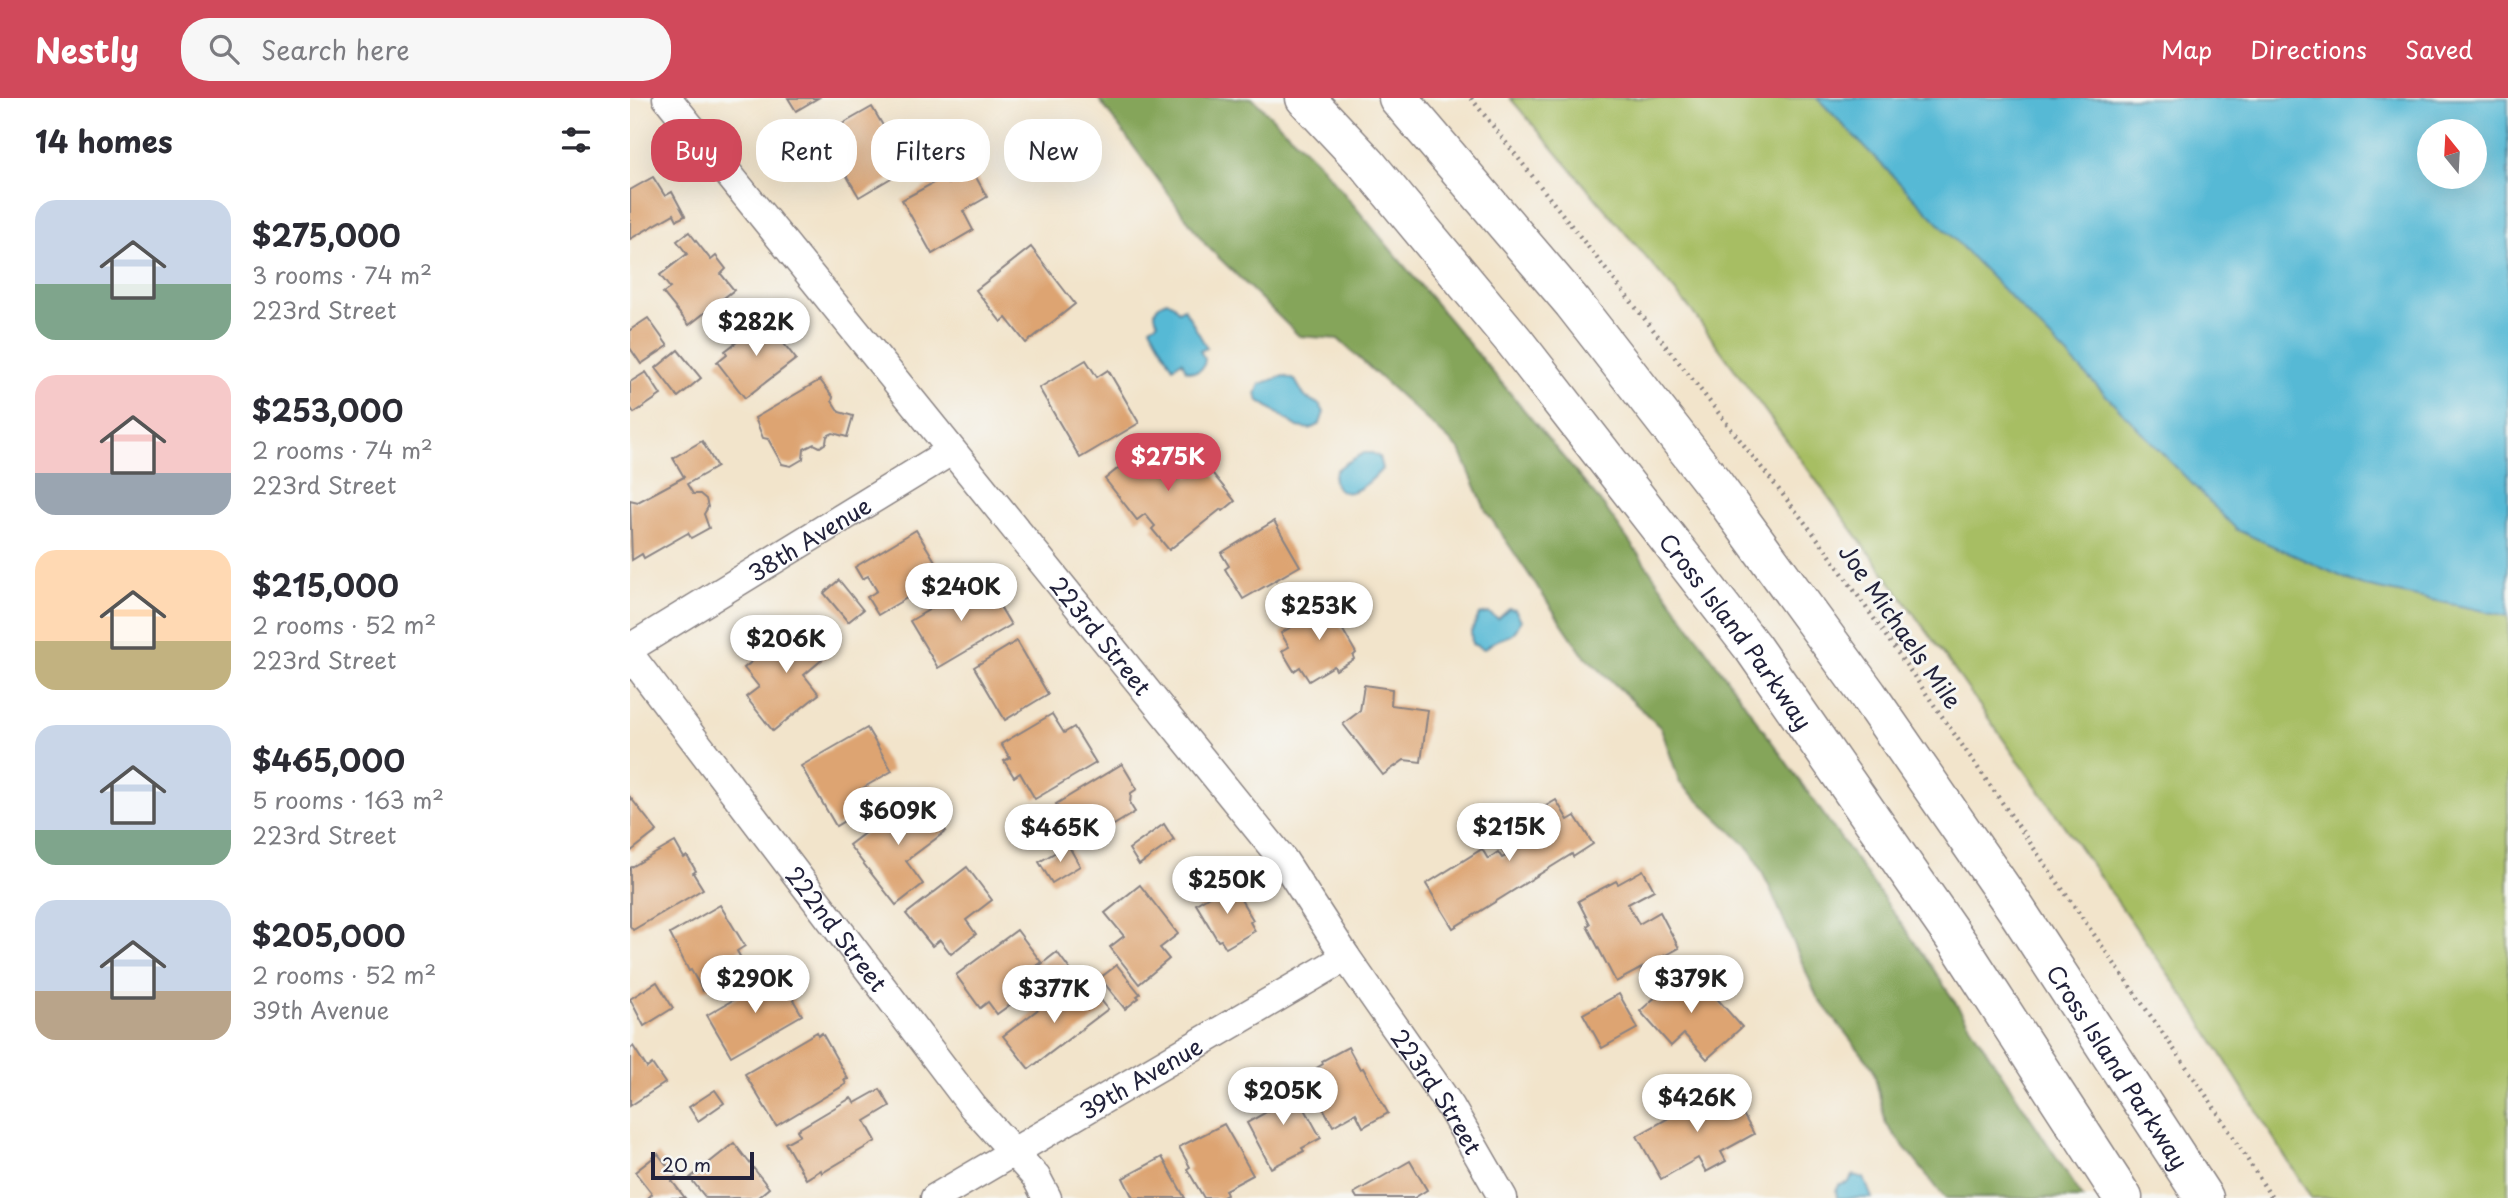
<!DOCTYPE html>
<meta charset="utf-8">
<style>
body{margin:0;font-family:"Playpen Sans",sans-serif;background:#f7f7f7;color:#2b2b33;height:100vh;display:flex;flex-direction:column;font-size:26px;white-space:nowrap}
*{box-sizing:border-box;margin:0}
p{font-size:23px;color:#7c7c81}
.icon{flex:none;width:38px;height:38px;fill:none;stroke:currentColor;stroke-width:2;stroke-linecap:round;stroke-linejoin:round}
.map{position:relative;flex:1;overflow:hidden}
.details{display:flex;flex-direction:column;background:#fff;width:630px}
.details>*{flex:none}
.banner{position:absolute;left:21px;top:21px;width:665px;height:63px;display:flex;gap:14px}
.needle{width:46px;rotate:342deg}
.controls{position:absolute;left:1787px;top:21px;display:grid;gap:14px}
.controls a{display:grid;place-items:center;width:70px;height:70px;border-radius:50%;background:#fff;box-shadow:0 7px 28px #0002;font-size:35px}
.scale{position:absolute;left:21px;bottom:18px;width:103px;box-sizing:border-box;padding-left:7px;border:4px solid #22223b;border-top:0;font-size:19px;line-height:24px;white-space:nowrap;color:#22223b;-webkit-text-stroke:5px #f6f6f2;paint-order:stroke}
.price{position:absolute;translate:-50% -60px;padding:0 16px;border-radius:24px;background:#fff;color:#222;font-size:23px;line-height:46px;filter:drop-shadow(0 2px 4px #0008)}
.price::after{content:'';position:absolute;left:50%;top:42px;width:21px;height:16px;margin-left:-10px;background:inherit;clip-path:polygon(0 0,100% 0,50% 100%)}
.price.active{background:#d1495b;color:#fff}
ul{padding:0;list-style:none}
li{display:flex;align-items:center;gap:21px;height:175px;padding:0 35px}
li span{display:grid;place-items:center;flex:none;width:196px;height:140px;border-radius:21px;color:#555}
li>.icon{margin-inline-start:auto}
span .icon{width:84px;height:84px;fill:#fffc;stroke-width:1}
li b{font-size:30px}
h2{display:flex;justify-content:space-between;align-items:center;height:84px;padding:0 35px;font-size:30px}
.tag{padding:0 24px;border-radius:28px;background:#fff;box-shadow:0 7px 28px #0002;font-size:24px;line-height:63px}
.tag.active{background:#d1495b;color:#fff}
header{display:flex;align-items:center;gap:42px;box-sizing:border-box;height:98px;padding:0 35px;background:#d1495b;color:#fff}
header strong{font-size:33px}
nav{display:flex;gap:38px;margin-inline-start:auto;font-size:24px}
.search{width:490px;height:63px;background:#f7f7f7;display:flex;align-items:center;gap:18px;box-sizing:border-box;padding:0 24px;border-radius:28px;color:#7c7c81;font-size:26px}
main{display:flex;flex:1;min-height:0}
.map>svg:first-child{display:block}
</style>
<header>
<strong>Nestly</strong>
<div class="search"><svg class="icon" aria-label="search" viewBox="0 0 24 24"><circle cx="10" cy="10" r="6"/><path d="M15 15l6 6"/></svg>Search here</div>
<nav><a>Map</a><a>Directions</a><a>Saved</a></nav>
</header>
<main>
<section class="details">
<h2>14 homes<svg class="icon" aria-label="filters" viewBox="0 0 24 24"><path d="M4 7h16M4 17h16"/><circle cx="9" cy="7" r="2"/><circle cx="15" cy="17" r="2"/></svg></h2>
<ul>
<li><span style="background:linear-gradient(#c9d6e8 60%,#7fa58c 0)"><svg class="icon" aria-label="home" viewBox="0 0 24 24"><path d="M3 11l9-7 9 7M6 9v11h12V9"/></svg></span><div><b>$275,000</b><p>3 rooms · 74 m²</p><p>223rd Street</p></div></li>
<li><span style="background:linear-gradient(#f6c9c9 70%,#9aa5b1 0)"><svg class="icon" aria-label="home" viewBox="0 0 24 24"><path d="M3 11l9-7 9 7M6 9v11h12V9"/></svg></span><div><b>$253,000</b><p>2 rooms · 74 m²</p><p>223rd Street</p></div></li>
<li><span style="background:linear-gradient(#ffd9b3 65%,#c2b280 0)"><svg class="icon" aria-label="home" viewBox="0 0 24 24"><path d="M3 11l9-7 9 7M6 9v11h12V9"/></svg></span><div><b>$215,000</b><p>2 rooms · 52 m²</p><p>223rd Street</p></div></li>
<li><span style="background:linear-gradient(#c9d6e8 75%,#7fa58c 0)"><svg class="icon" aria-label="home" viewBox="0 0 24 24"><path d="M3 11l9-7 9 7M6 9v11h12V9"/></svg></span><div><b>$465,000</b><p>5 rooms · 163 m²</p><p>223rd Street</p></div></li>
<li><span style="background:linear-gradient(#c9d6e8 65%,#b9a48a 0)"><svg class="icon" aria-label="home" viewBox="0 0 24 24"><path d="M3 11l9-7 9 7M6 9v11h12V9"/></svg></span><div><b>$205,000</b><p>2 rooms · 52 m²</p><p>39th Avenue</p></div></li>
</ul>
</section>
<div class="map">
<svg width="1878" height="1100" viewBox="0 0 1878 1100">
<rect width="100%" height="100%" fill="#f6f6f2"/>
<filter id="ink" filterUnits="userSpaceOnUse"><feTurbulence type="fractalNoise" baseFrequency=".0143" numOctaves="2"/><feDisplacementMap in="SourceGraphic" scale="14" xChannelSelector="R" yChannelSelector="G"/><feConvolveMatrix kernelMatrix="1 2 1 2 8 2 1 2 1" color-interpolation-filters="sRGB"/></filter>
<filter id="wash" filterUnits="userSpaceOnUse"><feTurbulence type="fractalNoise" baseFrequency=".00686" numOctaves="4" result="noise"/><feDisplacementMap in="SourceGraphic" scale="28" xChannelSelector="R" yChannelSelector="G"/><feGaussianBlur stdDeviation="1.57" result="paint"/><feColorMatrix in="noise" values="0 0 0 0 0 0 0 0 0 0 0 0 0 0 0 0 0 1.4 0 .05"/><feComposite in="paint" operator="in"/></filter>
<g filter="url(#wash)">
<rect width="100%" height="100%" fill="#f2e4cb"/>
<path fill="#a7be64" stroke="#647050" stroke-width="2" fill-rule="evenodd" d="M880,0h998v1100h-197l-116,-186 -256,-364 -248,-338zM1799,33h45v46h-45z"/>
<polygon fill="#85a55a" stroke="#54644a" stroke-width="2" points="468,0 622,0 687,63 974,408 1300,866 1453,1100 1315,1100 1256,1026 1243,970 1187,899 1140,790 1120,751 1050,685 1031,630 952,555 856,413 830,352 708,241 669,238 576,147"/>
<g fill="#56b9d5" stroke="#3c6e88" stroke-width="2" fill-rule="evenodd">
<path d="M1187,0h691v518l-148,-31 -123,-55zM1799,33h45v46h-45z"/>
<path d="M537,203l7,4 4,6 6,-3 23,40 -7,3 5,8c-1,12 -8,15 -19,11l-4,-9 -9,6 -23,-40 8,-5c-6,-10 -3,-17 9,-21z"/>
<polygon points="653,278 665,282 675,299 690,307 694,314 690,326 680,331 668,329 628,302 626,296 630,286"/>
<path d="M734,355h8l7,4 3,12c-8,9 -19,20 -31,23 -11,3 -22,-10 -15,-21 6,-7 20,-13 28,-18z"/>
<path d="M879,511l6,1 6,10c-9,21 -12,13 -27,22 -4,2 -6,5 -10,7l-12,-5 -1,-12 8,-17 10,-2 9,6z"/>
<polygon points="1224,1077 1234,1080 1242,1100 1207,1100 1206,1093 1209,1087 1218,1085"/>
</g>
<g id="blocks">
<g fill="#dda472">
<polygon points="158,0 188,0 166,13"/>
<polygon points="242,9 278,70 229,99 193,37"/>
<polygon points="342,72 357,99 333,113 343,132 302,156 272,102 314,79 318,86"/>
<polygon points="23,79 35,98 42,94 55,118 47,122 44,116 0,141 0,92"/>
<polygon points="59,134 81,162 86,158 96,171 91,176 104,192 59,227 33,195 40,190 30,177 57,156 47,143"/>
<polygon points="401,149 445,206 396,245 376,220 371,224 346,192"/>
<polygon points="137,214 148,228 143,232 166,261 115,300 87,264 97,256 95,253 132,225 129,221"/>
<polygon points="18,220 38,248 11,266 0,250 0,232"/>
<polygon points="48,252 71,280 48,299 26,270"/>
<polygon points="456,262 467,279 478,272 509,325 450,360 409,290"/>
<polygon points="16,274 31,297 4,315 0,309 0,284"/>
<polygon points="190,282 203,299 202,303 209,314 223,318 217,339 203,335 197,338 196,345 190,349 184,346 174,351 173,361 161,368 152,366 138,341 133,340 125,320"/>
<polygon points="527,339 559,379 575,366 605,403 593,413 591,411 539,452 522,431 525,428 515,416 507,422 475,381"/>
<polygon points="72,343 87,369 57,386 63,396 70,396 76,401 78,409 74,416 79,430 61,440 58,435 14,460 12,456 2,462 0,402 8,404 54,379 43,360"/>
<polygon points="644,423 670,468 613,501 595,471 599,468 591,455"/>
<polygon points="286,432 314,478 248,517 237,499 247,493 238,478 232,481 225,469"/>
<polygon points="353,480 381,527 308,570 280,523"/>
<polygon points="209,482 233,512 218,524 194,495"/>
<polygon points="701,499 716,524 710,527 726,555 723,558 724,561 706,572 704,568 679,583 670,569 664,573 652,553 659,549 651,535 687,514 684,509"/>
<polygon points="174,521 201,554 174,577 189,596 143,633 116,599 129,589 114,570"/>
<polygon points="387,543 418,596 375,622 344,569"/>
<polygon points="734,587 762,591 761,607 798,612 791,664 774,662 753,677 713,626 730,613"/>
<polygon points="422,616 434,635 444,629 466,665 405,701 390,675 384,679 374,663 380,660 371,646"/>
<polygon points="237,630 262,673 231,691 240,707 206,728 171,668"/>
<polygon points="492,666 507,691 501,695 500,706 505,714 451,747 426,706"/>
<polygon points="287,695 316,733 276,763 293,786 266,807 219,747"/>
<polygon points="0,699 27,733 0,754"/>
<polygon points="926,702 938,722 945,718 963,746 943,759 942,756 823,830 796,786 852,751 858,761 868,754 872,760 876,758 864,739"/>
<polygon points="534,726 544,742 509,767 499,751"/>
<polygon points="45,744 54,760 57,758 66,773 63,775 73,791 3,832 0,828 0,770"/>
<polygon points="438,747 450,768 422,785 409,764"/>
<polygon points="337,769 362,802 336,822 346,836 321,856 310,842 302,848 276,816"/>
<polygon points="1013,772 1024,792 998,806 1009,826 1030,814 1049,850 986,884 957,828 960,826 948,803 986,783 988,786"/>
<polygon points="601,785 623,822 620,824 625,833 596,850 591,842 588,843 566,806"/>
<polygon points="510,787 548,836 530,850 539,861 509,886 480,849 494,838 475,815"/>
<polygon points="90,807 115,848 107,853 116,869 73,893 61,872 59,873 40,836"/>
<polygon points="387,832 411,864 386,883 395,896 367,916 358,904 350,910 326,877"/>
<polygon points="427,854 441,873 423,887 409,868"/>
<polygon points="487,867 510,896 507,898 509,900 495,911 470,880"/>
<polygon points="1059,869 1112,929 1077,961 1054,936 1041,948 1010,913"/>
<polygon points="148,876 172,917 101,958 77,917"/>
<polygon points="27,884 43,910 14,928 0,901"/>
<polygon points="460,888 478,911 399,971 373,938 435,891 443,901"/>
<polygon points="989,896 1008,930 972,950 953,916"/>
<polygon points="187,934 188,938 192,935 218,981 214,982 216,986 146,1028 115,976"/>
<polygon points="3,948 17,970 22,966 35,985 0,1008 0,951"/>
<polygon points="718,949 730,971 733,970 758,1015 733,1029 726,1015 703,1028 675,977 693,966 692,963"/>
<polygon points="660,984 691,1040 672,1050 674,1053 641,1070 617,1025 640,1012 633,999"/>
<polygon points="1097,987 1124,1036 1091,1054 1096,1063 1076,1074 1068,1060 1031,1081 1007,1038"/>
<polygon points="250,991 260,1008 235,1023 246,1043 192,1075 191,1072 176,1081 155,1045 170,1037 167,1032 221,1000 225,1005"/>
<polygon points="85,992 94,1005 68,1023 59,1009"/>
<polygon points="594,1026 623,1077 595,1092 597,1097 591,1100 574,1100 557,1071 560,1069 549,1049"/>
<polygon points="104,1045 139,1090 127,1100 76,1100 60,1080"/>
<polygon points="28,1056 46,1079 42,1083 55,1100 18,1100 22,1096 5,1074"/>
<polygon points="532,1059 555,1100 503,1100 493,1080"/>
<polygon points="780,1063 797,1092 784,1100 727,1100 724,1095"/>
</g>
</g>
</g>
<g filter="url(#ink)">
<use href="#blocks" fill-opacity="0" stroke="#8a8383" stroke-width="2"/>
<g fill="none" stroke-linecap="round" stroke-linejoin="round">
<defs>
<g id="minor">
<path id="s1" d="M37,0l617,763 62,96 104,149 53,92"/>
<path id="s2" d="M0,550l321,-197"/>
<path id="s3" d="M0,557l343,452 63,70 11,21"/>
<path id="s4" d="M305,1100l411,-241"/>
</g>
<g id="motorway">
<path id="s5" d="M675,0l62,66 148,178 238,306 209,301 161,249"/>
<path id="s6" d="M768,0l175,205 141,181 154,211 148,214 188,289"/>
</g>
</defs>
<use href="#minor" stroke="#8a8383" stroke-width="31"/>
<use href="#motorway" stroke="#8a8383" stroke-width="41"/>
<polyline stroke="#8a8383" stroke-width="4.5" stroke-dasharray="2 5" stroke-linecap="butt" points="841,0 1194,449 1580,1003 1642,1100"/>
<use href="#minor" stroke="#fff" stroke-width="28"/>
<use href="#motorway" stroke="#fff" stroke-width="38"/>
</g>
</g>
<g text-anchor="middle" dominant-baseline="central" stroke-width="6" stroke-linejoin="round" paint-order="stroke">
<g font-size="23" fill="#22223b" stroke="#f6f6f2">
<text stroke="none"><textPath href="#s2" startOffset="210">38th Avenue</textPath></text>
<text transform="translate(1271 528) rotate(55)">Joe Michaels Mile</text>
<text stroke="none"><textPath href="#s5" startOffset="686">Cross Island Parkway</textPath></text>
<text stroke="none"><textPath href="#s1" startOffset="691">223rd Street</textPath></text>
<text stroke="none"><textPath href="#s3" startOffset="343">222nd Street</textPath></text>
<text stroke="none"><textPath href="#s6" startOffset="1208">Cross Island Parkway</textPath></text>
<text stroke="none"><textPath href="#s4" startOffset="238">39th Avenue</textPath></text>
<text stroke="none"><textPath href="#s1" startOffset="1258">223rd Street</textPath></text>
</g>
</g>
</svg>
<div class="controls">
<a><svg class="needle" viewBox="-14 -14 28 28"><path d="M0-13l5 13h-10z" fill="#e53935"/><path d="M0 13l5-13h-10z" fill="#7c7c81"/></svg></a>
</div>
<div class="scale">20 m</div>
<b class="price" style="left:126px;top:260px">$282K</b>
<b class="price active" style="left:538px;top:395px">$275K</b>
<b class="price" style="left:331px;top:525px">$240K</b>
<b class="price" style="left:689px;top:544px">$253K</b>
<b class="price" style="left:156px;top:577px">$206K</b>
<b class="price" style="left:268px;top:749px">$609K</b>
<b class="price" style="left:879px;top:765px">$215K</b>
<b class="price" style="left:430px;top:766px">$465K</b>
<b class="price" style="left:597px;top:818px">$250K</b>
<b class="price" style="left:125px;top:917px">$290K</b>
<b class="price" style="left:1061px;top:917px">$379K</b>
<b class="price" style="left:424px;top:927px">$377K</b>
<b class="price" style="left:653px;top:1029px">$205K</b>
<b class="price" style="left:1067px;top:1036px">$426K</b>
<div class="banner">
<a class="tag active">Buy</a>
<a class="tag">Rent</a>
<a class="tag">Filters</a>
<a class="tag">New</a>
</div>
</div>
</main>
